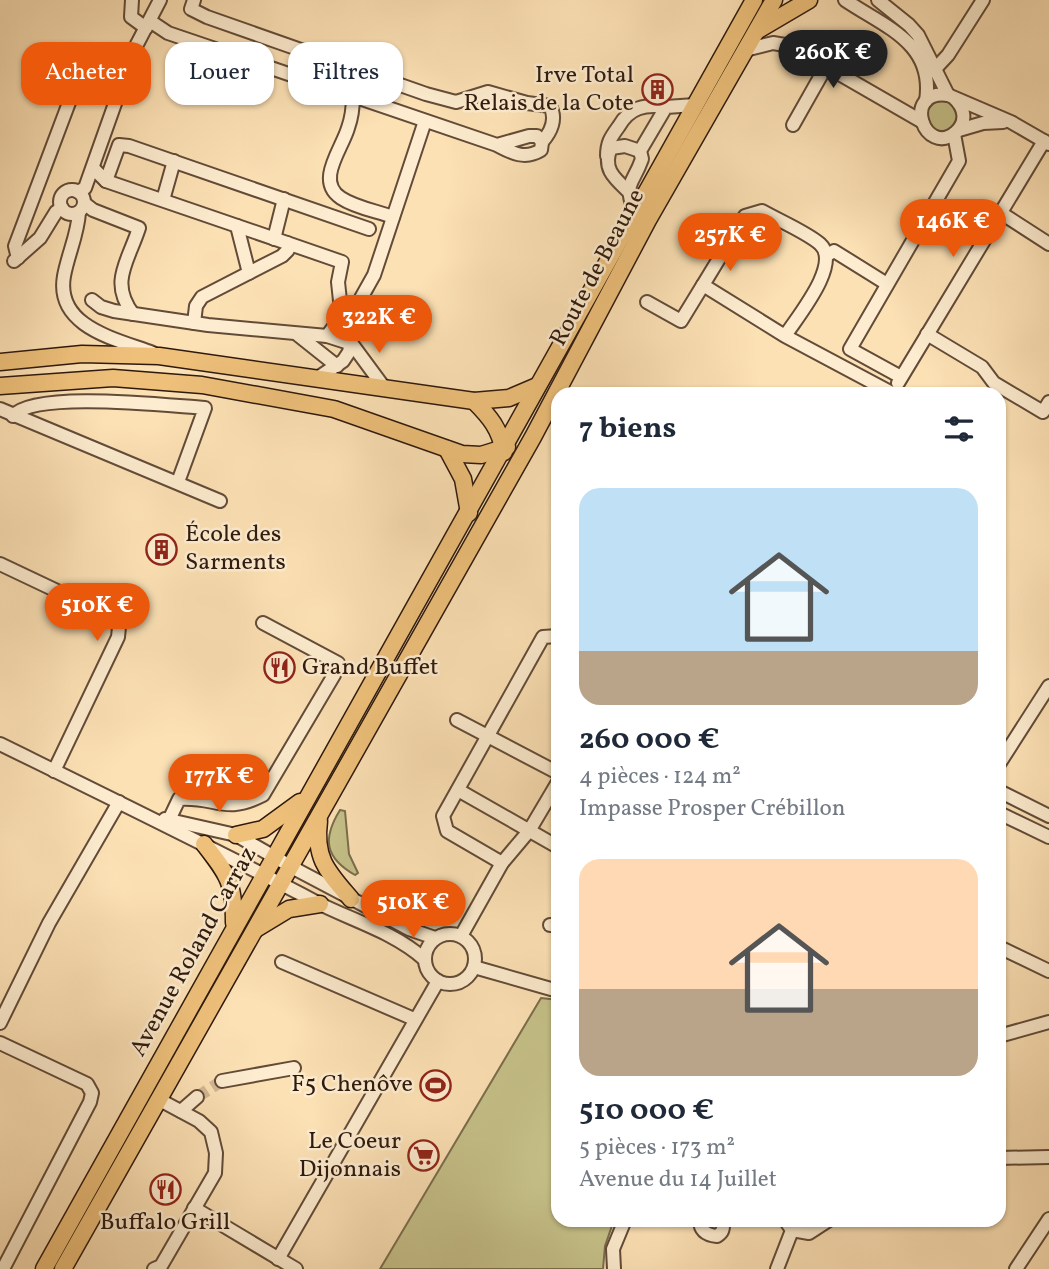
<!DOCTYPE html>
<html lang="fr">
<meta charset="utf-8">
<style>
body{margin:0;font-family:Vollkorn,serif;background:#f2f2f3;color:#1f2937;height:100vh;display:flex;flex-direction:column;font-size:26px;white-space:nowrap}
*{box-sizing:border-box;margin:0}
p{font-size:23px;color:#747a83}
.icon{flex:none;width:38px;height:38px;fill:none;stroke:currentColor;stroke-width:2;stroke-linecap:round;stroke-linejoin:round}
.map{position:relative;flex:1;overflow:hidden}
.panel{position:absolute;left:551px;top:387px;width:455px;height:840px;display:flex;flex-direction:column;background:#fff;border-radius:21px;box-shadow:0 2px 5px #0004}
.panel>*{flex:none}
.top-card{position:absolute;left:21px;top:42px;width:425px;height:63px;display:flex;gap:14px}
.price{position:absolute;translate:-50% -60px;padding:0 16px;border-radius:24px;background:#ea580c;color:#fff;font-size:23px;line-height:46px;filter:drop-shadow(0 2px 4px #0008)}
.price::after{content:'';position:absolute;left:50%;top:42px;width:21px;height:16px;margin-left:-10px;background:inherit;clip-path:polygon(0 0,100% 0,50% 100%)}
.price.active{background:#222;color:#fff}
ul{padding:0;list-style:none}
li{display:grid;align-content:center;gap:14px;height:371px;padding:0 28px}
li span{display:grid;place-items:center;height:217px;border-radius:21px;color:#555}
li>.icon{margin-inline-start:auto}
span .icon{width:126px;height:126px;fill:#fffc;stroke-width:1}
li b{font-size:30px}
h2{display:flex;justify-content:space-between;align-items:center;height:84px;padding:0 28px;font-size:30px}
.pill{padding:0 24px;border-radius:21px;background:#fff;box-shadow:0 2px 5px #0004;font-size:24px;line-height:63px}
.pill.active{background:#ea580c;color:#fff}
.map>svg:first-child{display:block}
</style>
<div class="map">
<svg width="1049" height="1269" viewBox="0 0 1049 1269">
<rect width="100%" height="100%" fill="#fce1b5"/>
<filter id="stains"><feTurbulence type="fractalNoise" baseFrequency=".00286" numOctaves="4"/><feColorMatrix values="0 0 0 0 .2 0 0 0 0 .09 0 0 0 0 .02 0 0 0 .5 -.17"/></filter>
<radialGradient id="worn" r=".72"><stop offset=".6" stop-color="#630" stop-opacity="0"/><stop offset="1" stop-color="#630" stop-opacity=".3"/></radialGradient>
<g fill="#c6c189" stroke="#7a6d4c" stroke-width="2">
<circle cx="942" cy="116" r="15"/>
<path d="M340,810l5,1 4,43 9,19 -3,2c-30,-17 -33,-36 -15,-65z"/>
<polygon points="541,998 558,1000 558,1220 614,1220 605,1246 603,1269 380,1269"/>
</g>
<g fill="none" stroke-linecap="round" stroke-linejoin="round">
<polyline stroke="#d3b994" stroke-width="12" stroke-dasharray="12 6" stroke-linecap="butt" points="197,1097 222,1081"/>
<defs>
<g id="minor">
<polyline points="132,0 131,17 146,28"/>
<path d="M194,0l-3,9 16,8 219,77 30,8 32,-10 39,11 23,3c7,13 1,26 -8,36"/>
<path d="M845,0c40,27 90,43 81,101"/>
<polyline points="878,0 909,25 918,35 948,95"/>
<path d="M150,21l18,12 329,112c15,8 28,15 44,5l1,-8 -5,-6h-8l-32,9"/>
<polyline points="745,50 773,43 791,46 921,121"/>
<polyline points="935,69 948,55 983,0"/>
<path d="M353,96c0,11 -1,21 -5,32 -6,21 -33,53 -7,70 15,10 36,13 52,19"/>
<path d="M954,98c10,9 14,23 2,34 -31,27 -56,-43 -8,-37l63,27 38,22"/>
<polyline points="793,125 841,40"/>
<polyline points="959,130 983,123 1003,122"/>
<path d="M607,156c0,-14 4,-19 12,-30 11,-19 26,-22 47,-19"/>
<polyline points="93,168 106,181 287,243 288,250 282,256 202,297 196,306 194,323"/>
<polyline points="106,181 119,145 129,146 369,229"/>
<circle cx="72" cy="202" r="12"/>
<path d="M628,191c-14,-13 -26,-23 -17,-43l14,-2 15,5"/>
<polyline points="78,192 85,188 134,50 160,0"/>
<polyline points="163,200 174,161"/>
<path d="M84,203l9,7 46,18c-11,34 -30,54 -6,86"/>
<path d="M79,212c-1,22 -11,42 -15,64 -9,51 52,63 89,77"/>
<path d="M634,212c-10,-32 -2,-25 8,-53l-2,-8 26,-44 29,-2"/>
<polyline points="1001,213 1049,244"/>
<polyline points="237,226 249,273"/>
<polyline points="274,239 284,199"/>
<polyline points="287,243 342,262 338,282 341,310 338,321 327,336"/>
<polyline points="826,256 834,251 887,284"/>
<path d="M18,258l-3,-12 58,-154c17,-20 34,-35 61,-42"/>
<polyline points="14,261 40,238 56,212 62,208"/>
<polyline points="92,300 101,307 114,311 208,325 327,336 352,344 383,386"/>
<polyline points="647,302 681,321 703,285"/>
<polyline points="927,334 982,367 994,383 1043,412 1049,402"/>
<polyline points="298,335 337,366"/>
<path d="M785,336c12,-19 57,-72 35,-92 -12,-11 -42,-24 -58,-33l-17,5 -42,69 82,51 107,57"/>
<polyline points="319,377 343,361 349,352 360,300 374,275 425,121"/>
<polyline points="901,377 850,349 959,161 954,134"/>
<polyline points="898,383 1044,141"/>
<polyline points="0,409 220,501"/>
<path d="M13,416c21,-26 157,-10 192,-8l-27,74"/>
<polyline points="0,564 114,618 119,627 118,637 54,771"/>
<polyline points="457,720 558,773"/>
<path d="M0,744c106,52 211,103 316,158 35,18 78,30 108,57"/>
<polyline points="999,764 1049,686"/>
<polyline points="458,790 558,847"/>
<polyline points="999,791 1049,816"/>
<polyline points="999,813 1049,837"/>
<polyline points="165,819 236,835 299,871 409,929 435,938"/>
<path d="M169,820l10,-21c37,-3 45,16 84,-4l71,-120 4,-12 -75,-40"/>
<polyline points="502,863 447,831 443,816 543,637 558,636"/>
<polyline points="550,925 558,925"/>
<circle cx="450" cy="959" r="25"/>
<polyline points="461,936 502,863 529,831 558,782"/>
<polyline points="999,947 1049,971"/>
<polyline points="282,962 414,1019"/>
<polyline points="474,967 558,991"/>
<polyline points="0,1023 49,923 119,802"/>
<polyline points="999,1036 1049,1022"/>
<polyline points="0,1043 87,1084 92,1093 90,1102 3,1269"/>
<polyline points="222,1081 294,1068"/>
<polyline points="181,1111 197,1097"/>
<polyline points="999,1158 1049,1157"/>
<polyline points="194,1208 296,1269"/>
<path d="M700,1220c0,11 7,15 17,16 7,-4 7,-9 5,-16"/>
<polyline points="785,1220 792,1230 809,1233 829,1220"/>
<polyline points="278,1259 438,981"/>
<polyline points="154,1269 161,1266 215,1173 216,1153 211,1132 199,1121 158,1099"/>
<polyline points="614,1269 613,1249 625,1220"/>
<polyline points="777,1269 796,1220"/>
<polyline points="1016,1269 1049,1219"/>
</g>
<g id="major">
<polyline points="758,30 809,0"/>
<polyline points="0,362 82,354 159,356 474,401 509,398 537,386"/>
<polyline points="0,386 113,378 202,385 334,409 462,454 481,455 507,447"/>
<path d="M474,401c16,16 26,28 30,51"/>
<polyline points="447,449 463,479 469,513"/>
<path d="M319,821c-5,38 9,51 32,78"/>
<polyline points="236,835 263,829 300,802"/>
<path d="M204,844c24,31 30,38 30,79"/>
<polyline points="256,929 289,909 320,904"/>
<polyline points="44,1269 754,0"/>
<polyline points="63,1269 533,437 648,220 774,0"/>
</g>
</defs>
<use href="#minor" stroke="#624b38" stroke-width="16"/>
<use href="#major" stroke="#2e190e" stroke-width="19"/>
<use href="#minor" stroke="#fdeccf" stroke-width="12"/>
<use href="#major" stroke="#eec07a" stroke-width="16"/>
</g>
<defs>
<symbol id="building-ring" viewBox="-11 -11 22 22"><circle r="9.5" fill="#fdeccf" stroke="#8f2418" stroke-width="1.5"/><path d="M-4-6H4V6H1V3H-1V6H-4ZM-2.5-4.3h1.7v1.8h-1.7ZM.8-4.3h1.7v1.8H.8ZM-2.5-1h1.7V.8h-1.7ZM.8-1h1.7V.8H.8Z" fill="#8f2418"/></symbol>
<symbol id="restaurant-ring" viewBox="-11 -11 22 22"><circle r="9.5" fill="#fdeccf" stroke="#8f2418" stroke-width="1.5"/><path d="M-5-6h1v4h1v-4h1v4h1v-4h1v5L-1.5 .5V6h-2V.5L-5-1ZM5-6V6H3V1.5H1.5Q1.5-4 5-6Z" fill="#8f2418"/></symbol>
<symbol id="stadium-ring" viewBox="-11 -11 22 22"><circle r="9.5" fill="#fdeccf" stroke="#8f2418" stroke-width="1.5"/><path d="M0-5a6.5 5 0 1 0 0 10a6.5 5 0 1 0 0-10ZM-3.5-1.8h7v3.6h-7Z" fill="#8f2418"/></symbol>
<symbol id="supermarket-ring" viewBox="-11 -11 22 22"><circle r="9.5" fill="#fdeccf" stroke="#8f2418" stroke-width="1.5"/><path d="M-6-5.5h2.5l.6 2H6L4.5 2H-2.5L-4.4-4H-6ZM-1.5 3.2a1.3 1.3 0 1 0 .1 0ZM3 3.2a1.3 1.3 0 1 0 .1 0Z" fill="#8f2418"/></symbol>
</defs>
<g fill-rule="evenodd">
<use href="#building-ring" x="640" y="72" width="35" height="35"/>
<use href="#building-ring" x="144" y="532" width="35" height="35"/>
<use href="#restaurant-ring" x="262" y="650" width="35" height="35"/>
<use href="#stadium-ring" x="418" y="1068" width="35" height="35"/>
<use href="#supermarket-ring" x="406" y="1138" width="35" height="35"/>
<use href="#restaurant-ring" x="148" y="1172" width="35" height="35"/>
</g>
<g text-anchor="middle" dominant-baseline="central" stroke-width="5" stroke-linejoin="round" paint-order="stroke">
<g font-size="24" fill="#2e190e" stroke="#fdeccf" text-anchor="end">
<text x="634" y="76">Irve Total<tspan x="634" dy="28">Relais de la Cote</tspan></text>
<text x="185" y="535" text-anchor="start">École des<tspan x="185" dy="28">Sarments</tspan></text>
<text x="302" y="668" text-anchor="start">Grand Buffet</text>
<text x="413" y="1085">F5 Chenôve</text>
<text x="401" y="1142">Le Coeur<tspan x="401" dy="28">Dijonnais</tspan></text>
<text x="165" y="1223" text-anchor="middle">Buffalo Grill</text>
</g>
<g font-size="24" fill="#2e190e" stroke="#fdeccf">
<text transform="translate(598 268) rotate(-62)">Route de Beaune</text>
<text transform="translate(194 952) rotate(-61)">Avenue Roland Carraz</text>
</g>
</g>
<rect width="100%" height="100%" filter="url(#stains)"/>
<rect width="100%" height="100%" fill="url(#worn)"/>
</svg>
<b class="price active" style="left:833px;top:90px">260K €</b>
<b class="price" style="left:953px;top:259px">146K €</b>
<b class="price" style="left:730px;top:273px">257K €</b>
<b class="price" style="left:379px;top:355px">322K €</b>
<b class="price" style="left:97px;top:643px">510K €</b>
<b class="price" style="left:219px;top:814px">177K €</b>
<b class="price" style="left:413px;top:940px">510K €</b>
<div class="top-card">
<a class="pill active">Acheter</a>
<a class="pill">Louer</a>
<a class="pill">Filtres</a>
</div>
<section class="panel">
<h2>7 biens<svg class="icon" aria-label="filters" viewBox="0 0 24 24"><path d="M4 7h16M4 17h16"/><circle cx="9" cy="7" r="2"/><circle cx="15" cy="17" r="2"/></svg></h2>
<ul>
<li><span style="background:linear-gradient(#bfe0f5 75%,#b9a48a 0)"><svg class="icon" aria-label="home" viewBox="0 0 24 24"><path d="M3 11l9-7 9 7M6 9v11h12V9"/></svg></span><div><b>260 000 €</b><p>4 pièces · 124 m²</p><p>Impasse Prosper Crébillon</p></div></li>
<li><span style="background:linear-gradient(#ffd9b3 60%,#b9a48a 0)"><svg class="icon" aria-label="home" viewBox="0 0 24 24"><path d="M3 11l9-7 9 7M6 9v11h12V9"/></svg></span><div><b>510 000 €</b><p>5 pièces · 173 m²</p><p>Avenue du 14 Juillet</p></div></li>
</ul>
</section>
</div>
